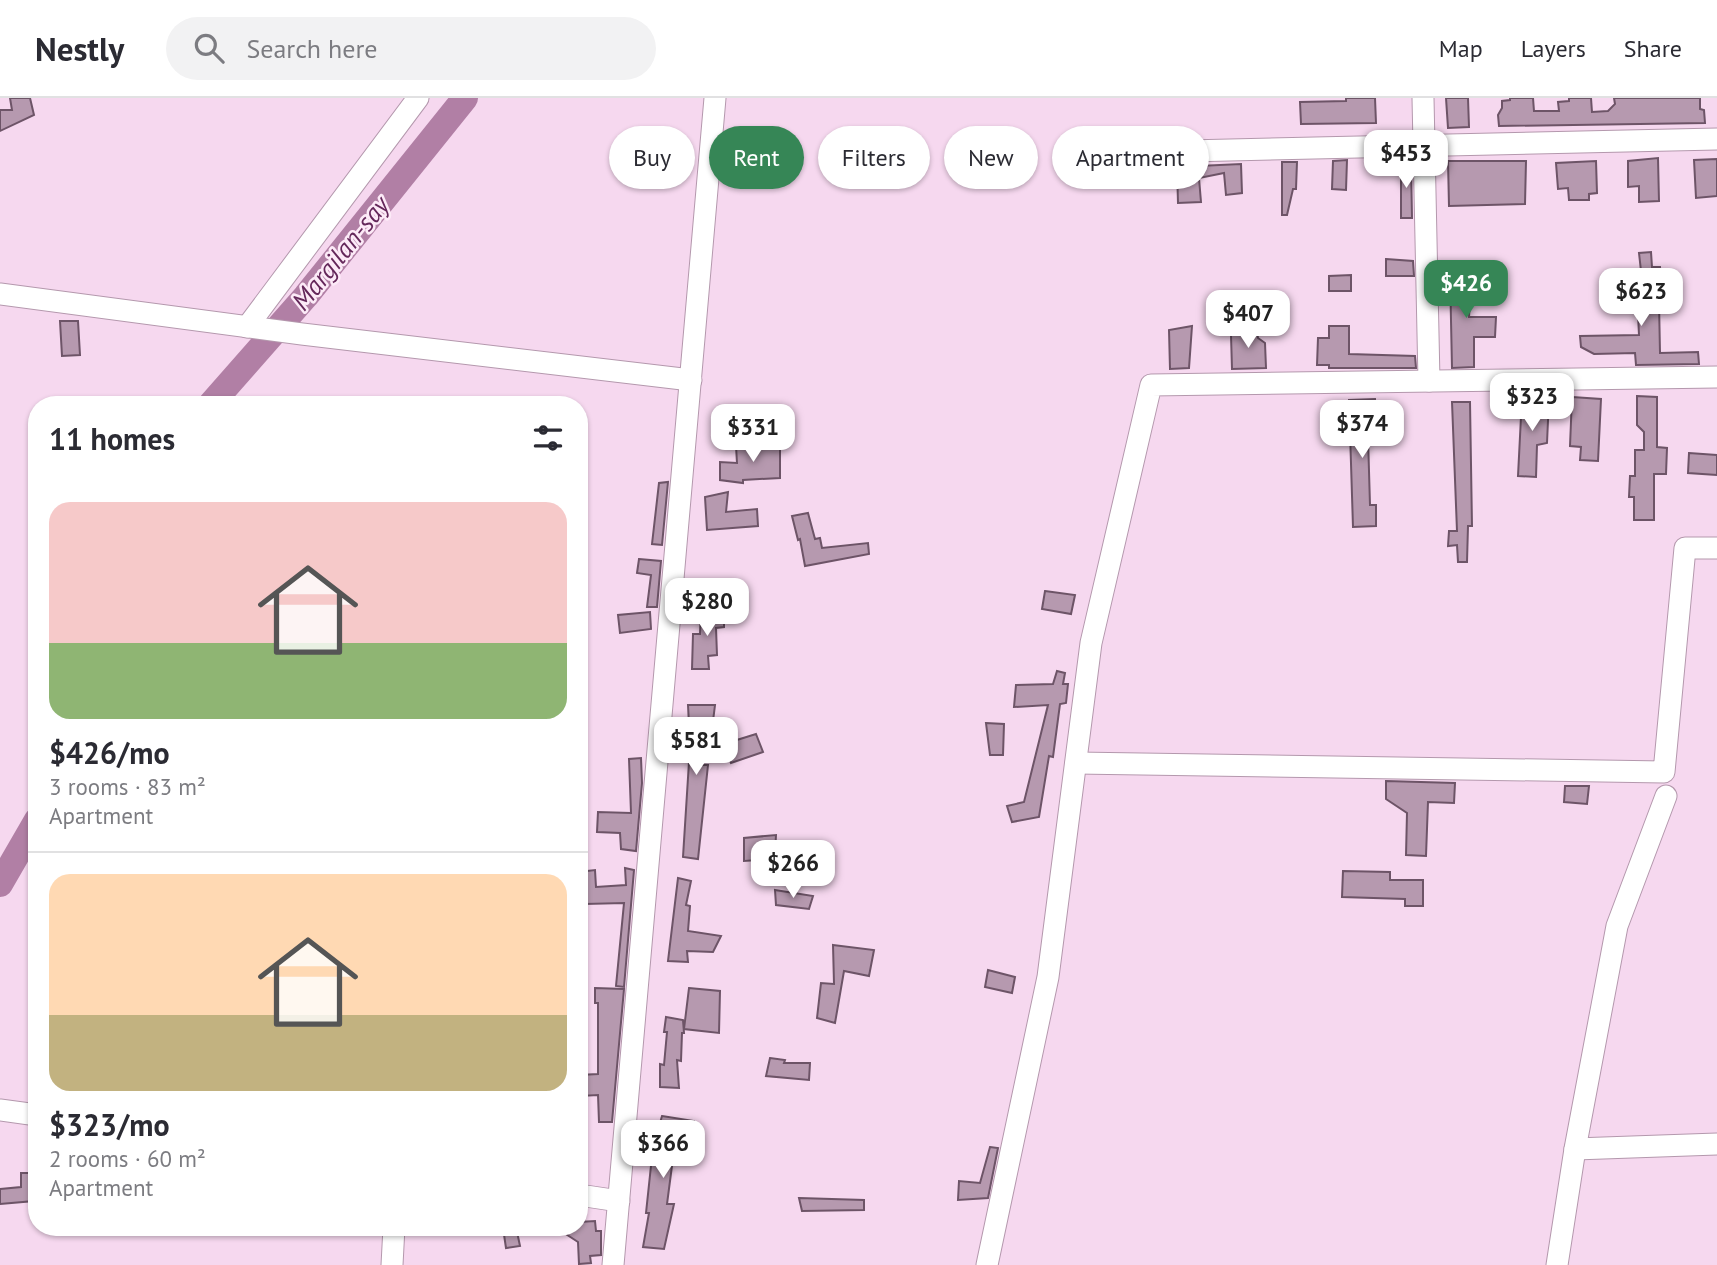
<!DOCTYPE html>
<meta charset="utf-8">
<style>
body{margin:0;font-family:"PT Sans",sans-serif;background:#f2f2f3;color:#2b2b33;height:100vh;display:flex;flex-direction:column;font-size:26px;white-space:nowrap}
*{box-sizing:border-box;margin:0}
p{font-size:23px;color:#7c7c81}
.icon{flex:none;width:38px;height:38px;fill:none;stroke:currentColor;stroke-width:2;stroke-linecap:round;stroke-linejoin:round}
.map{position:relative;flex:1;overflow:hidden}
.details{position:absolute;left:28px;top:298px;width:560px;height:840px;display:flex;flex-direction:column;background:#fff;border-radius:28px;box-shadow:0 2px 5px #0004}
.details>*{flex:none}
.guide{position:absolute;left:609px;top:28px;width:665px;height:63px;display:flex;gap:14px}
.price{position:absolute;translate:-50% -60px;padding:0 16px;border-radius:14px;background:#fff;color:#222;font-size:23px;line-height:46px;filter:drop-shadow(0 2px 4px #0008)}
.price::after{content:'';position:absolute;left:50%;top:42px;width:21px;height:16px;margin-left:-10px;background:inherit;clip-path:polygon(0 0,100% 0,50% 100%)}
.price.selected{background:#368656;color:#fff}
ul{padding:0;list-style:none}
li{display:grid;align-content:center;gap:14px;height:371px;padding:0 21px}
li+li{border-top:2px solid #e1e1e2}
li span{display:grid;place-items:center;height:217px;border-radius:21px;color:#555}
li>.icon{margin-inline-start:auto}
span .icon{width:126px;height:126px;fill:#fffc;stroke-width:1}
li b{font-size:30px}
h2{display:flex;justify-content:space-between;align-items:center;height:84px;padding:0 21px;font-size:30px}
.chip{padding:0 24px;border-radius:32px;background:#fff;box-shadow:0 2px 5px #0004;font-size:24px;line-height:63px}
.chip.selected{background:#368656;color:#fff}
header{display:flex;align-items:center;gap:42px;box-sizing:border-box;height:98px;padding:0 35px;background:#fff;border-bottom:2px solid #e1e1e2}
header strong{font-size:33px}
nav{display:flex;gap:38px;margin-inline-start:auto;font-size:24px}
.search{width:490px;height:63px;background:#f2f2f3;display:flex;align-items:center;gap:18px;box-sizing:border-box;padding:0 24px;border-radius:38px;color:#7c7c81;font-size:26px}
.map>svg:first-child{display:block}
</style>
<header>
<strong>Nestly</strong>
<div class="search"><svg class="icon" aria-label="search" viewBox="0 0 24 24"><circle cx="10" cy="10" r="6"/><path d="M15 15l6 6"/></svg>Search here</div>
<nav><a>Map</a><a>Layers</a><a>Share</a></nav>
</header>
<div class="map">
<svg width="1717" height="1167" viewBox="0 0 1717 1167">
<rect width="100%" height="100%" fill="#f6d8ef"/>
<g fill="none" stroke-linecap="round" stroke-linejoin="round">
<g stroke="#b17fa5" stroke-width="26">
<polyline points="211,306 306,198 465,0"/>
<polyline points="0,786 37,722"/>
</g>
</g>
<g fill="#b699af" stroke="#6d5467" stroke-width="2">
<polygon points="10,0 30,0 34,17 0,33 0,12 12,12"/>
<polygon points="1346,0 1375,0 1376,25 1301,26 1300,4 1346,3"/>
<polygon points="1446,0 1468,0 1469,29 1448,30"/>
<polygon points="1510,0 1533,0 1534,13 1559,13 1558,4 1569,3 1569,0 1591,0 1592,14 1608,13 1615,6 1614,0 1700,0 1700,11 1704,12 1705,25 1499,28 1498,17 1502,10 1502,3 1510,2"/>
<polygon points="1658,60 1659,103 1639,104 1639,88 1628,89 1628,63"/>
<polygon points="1717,61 1717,98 1696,100 1694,62"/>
<polygon points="1347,62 1346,92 1332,91 1333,63"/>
<polygon points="1448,63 1526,63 1525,106 1449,108"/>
<polygon points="1596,63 1597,95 1589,96 1589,102 1569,102 1568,90 1558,91 1556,65"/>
<polygon points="1282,64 1297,64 1296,91 1293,91 1287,117 1282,117"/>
<polygon points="1401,64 1411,64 1412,120 1401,120"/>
<polygon points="1241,66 1242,95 1226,97 1224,75 1199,80 1201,104 1178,105 1177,69"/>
<polygon points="1651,154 1652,169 1660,169 1661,181 1652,181 1652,204 1659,204 1660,255 1698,254 1699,266 1636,267 1635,255 1594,256 1581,249 1580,238 1639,237 1636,174 1641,173 1639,155"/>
<polygon points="1386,161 1413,163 1414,178 1386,178"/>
<polygon points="1481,174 1482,188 1471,189 1469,219 1496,219 1495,239 1474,239 1474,269 1452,270 1450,175"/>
<polygon points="1351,177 1351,193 1329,193 1329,178"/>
<polygon points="60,223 78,223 80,257 62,258"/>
<polygon points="1192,228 1189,270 1170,271 1169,232"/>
<polygon points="1329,228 1349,228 1349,256 1415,258 1416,270 1329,270 1329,267 1317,267 1318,240 1329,240"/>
<polygon points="1256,229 1258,240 1265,245 1266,270 1232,271 1231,237 1237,235 1237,230"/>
<polygon points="1637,298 1657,299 1657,349 1667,350 1666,376 1654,376 1654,422 1634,422 1634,399 1629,399 1630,378 1635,378 1635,352 1644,352 1644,334 1637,327"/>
<polygon points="1522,299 1549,300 1547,345 1537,347 1536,379 1518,378"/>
<polygon points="1572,299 1601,301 1598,363 1580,362 1581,349 1570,348"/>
<polygon points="1375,301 1377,338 1368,339 1370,407 1376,407 1376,428 1353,429 1349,302"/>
<polygon points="1452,304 1470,304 1472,428 1468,428 1467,464 1458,464 1457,447 1448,448 1449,433 1457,433"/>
<polygon points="780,345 780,380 743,382 743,385 720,382 720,364 737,365 736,348"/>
<polygon points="1689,355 1717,357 1717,377 1688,375"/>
<polygon points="668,384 662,447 652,446 659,385"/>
<polygon points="728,394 726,414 757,411 758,428 707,432 705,399"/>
<polygon points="808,415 815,441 820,440 822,450 868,445 869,456 805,468 800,441 798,442 792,418"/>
<polygon points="639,461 661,463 657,509 647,509 651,477 637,475"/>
<polygon points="1045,493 1075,497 1071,516 1042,511"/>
<polygon points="724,510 724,529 716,530 717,557 708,558 709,571 692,571 693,536 700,536 701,512"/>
<polygon points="650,514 651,531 620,535 618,517"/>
<polygon points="1057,573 1065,575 1063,586 1068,586 1066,605 1060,606 1053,659 1049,658 1039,719 1012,724 1007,708 1024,704 1048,607 1014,609 1016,587 1053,586"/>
<polygon points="688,607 715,607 713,623 711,623 712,639 701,639 702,667 708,667 698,761 683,759 690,648"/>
<polygon points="986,625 1004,626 1003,657 990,657"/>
<polygon points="756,636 763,654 731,665 724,646"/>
<polygon points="641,660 642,685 636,753 621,751 620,735 597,734 598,714 631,715 629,661"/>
<polygon points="1386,683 1455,685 1454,705 1428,704 1426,758 1406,757 1407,715 1386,701"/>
<polygon points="1565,688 1589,688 1587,706 1564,704"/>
<polygon points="776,737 774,775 757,776 758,762 744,763 744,740"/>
<polygon points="625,770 634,772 624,889 616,888 624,805 585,806 584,790 579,790 579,774 595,772 596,789 626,787"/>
<polygon points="1343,773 1390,774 1390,782 1423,782 1423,808 1405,808 1405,801 1342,799"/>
<polygon points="678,780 691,783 686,807 690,808 688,833 721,838 713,854 687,853 688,864 668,863"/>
<polygon points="775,792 813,798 809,811 776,807"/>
<polygon points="833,847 874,852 869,878 844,873 835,925 817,920 821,885 834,886"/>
<polygon points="988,872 1015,879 1012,895 985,889"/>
<polygon points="595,890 624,891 612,1024 599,1024 598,997 580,998 579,977 598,976 598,905 595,905"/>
<polygon points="689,890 720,893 719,935 684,931"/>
<polygon points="666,919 683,922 684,935 682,935 681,963 677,962 679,990 660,989 660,966 664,967 667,934 664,934"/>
<polygon points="770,960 785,962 784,965 810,965 809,982 766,978"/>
<polygon points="662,1018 694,1023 693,1039 676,1037 667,1106 674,1106 664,1151 643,1149 649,1115 646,1115 653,1049"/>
<polygon points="990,1049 998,1050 988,1100 958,1102 959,1083 980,1085"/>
<polygon points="21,1075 34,1075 34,1103 0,1106 0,1091 21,1089"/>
<polygon points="799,1100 864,1102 864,1112 802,1113"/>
<polygon points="595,1123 596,1133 601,1133 601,1157 590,1158 591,1165 579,1166 578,1144 555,1129 579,1129 579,1124"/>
<polygon points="516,1129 520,1148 506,1150 503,1130"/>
</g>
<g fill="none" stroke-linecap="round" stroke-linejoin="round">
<defs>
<g id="minor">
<polyline points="1423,0 1429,283"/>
<polyline points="1187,53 1717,41"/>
<polyline points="0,196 302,236 691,282"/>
<polyline points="247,229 418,0"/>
<polyline points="1076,665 1664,674 1685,450 1717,450"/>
<polyline points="1666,698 1617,828 1575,1051 1717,1046"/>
<polyline points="0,1012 37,1017"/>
<polyline points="579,1097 619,1103"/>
<polyline points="392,1167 394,1129"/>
<polyline points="613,1167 715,0"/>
<polyline points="987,1167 1048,879 1091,545 1151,287 1717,279"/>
<polyline points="1557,1167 1575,1051"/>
</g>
</defs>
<use href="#minor" stroke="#b498ad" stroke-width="23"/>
<use href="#minor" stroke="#fff" stroke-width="21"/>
</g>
<g text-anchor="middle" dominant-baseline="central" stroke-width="5" stroke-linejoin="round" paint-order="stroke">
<g font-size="26" font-style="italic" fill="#64275a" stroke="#fceaf7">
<text transform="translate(340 155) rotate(-51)">Margilan-say</text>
</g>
</g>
</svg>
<b class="price" style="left:1406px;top:92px">$453</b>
<b class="price selected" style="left:1466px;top:222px">$426</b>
<b class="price" style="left:1641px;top:230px">$623</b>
<b class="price" style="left:1248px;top:252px">$407</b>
<b class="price" style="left:1532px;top:335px">$323</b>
<b class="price" style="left:1362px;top:362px">$374</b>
<b class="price" style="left:753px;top:366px">$331</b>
<b class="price" style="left:707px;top:540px">$280</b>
<b class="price" style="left:696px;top:679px">$581</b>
<b class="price" style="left:793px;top:802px">$266</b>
<b class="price" style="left:663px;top:1082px">$366</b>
<div class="guide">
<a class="chip">Buy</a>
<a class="chip selected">Rent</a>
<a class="chip">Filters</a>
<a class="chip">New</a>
<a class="chip">Apartment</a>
</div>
<section class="details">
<h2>11 homes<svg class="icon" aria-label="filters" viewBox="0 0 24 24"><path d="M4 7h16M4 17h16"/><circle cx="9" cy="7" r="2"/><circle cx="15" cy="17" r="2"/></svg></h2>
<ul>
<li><span style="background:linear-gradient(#f6c9c9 65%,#8fb573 0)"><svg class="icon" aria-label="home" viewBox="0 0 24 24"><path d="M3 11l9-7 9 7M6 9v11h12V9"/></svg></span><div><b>$426/mo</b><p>3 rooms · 83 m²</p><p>Apartment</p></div></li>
<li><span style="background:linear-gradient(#ffd9b3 65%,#c2b280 0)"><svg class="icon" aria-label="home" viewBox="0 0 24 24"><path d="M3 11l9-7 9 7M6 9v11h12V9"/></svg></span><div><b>$323/mo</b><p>2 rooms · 60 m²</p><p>Apartment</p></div></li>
</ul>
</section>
</div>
